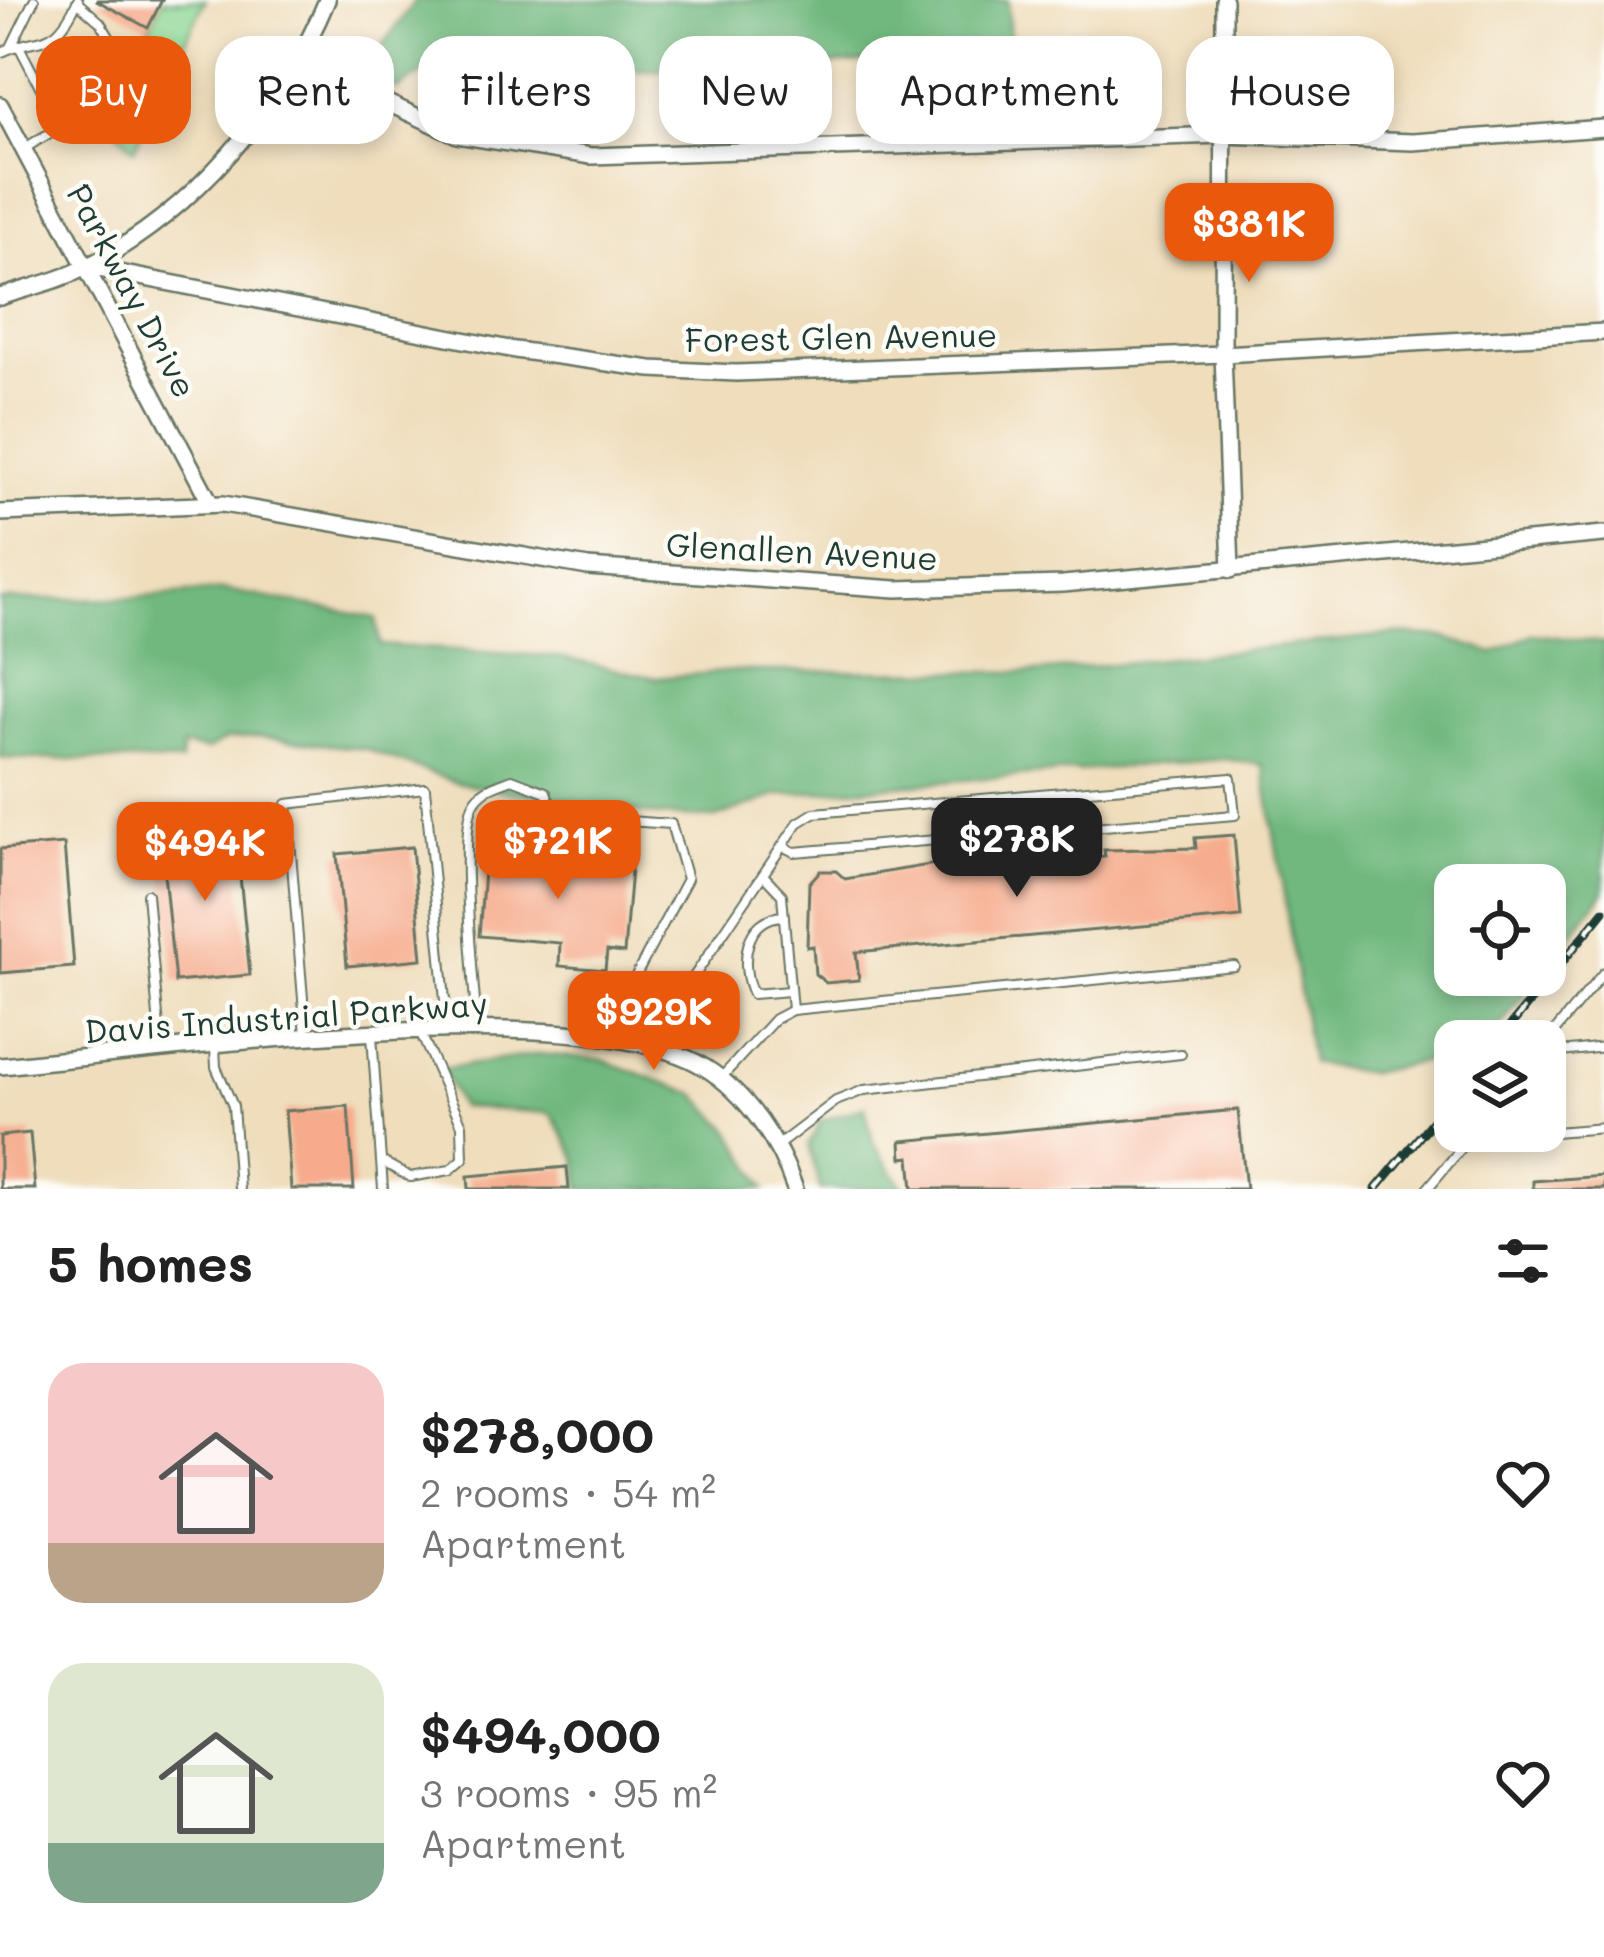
<!DOCTYPE html>
<meta charset="utf-8">
<style>
body{margin:0;font-family:Mali,sans-serif;background:#f2f2f2;color:#222;height:100vh;display:flex;flex-direction:column;font-size:45px;white-space:nowrap}
*{box-sizing:border-box;margin:0}
p{font-size:39px;color:#767676}
.icon{flex:none;width:66px;height:66px;fill:none;stroke:currentColor;stroke-width:2;stroke-linecap:round;stroke-linejoin:round}
.map{position:relative;height:1189px;overflow:hidden}
.details{display:flex;flex-direction:column;background:#fff;flex:1}
.details>*{flex:none}
.hud{position:absolute;left:36px;top:36px;width:1533px;height:108px;display:flex;gap:24px}
.tools{position:absolute;left:1434px;top:864px;display:grid;gap:24px}
.tools a{display:grid;place-items:center;width:132px;height:132px;border-radius:24px;background:#fff;box-shadow:0 6px 18px #0003;font-size:60px}
.price{position:absolute;translate:-50% -102px;padding:0 27px;border-radius:24px;background:#ea580c;color:#fff;font-size:39px;line-height:78px;filter:drop-shadow(0 3px 6px #0008)}
.price::after{content:'';position:absolute;left:50%;top:72px;width:36px;height:27px;margin-left:-18px;background:inherit;clip-path:polygon(0 0,100% 0,50% 100%)}
.price.current{background:#222;color:#fff}
ul{padding:0;list-style:none}
li{display:flex;align-items:center;gap:36px;height:300px;padding:0 48px}
li span{display:grid;place-items:center;flex:none;width:336px;height:240px;border-radius:36px;color:#555}
li>.icon{margin-inline-start:auto}
span .icon{width:144px;height:144px;fill:#fffc;stroke-width:1}
li b{font-size:51px}
h2{display:flex;justify-content:space-between;align-items:center;height:144px;padding:0 48px;font-size:51px}
.pill{padding:0 42px;border-radius:36px;background:#fff;box-shadow:0 6px 18px #0003;font-size:42px;line-height:108px}
.pill.current{background:#ea580c;color:#fff}
.map>svg:first-child{display:block}
</style>
<div class="map">
<svg width="1604" height="1189" viewBox="0 0 1604 1189">
<rect width="100%" height="100%" fill="#fdfcf7"/>
<filter id="ink" filterUnits="userSpaceOnUse"><feTurbulence type="fractalNoise" baseFrequency=".00833" numOctaves="2"/><feDisplacementMap in="SourceGraphic" scale="24" xChannelSelector="R" yChannelSelector="G"/><feConvolveMatrix kernelMatrix="1 2 1 2 8 2 1 2 1" color-interpolation-filters="sRGB"/></filter>
<filter id="wash" filterUnits="userSpaceOnUse"><feTurbulence type="fractalNoise" baseFrequency=".004" numOctaves="4" result="noise"/><feDisplacementMap in="SourceGraphic" scale="48" xChannelSelector="R" yChannelSelector="G"/><feGaussianBlur stdDeviation="2.7" result="paint"/><feColorMatrix in="noise" values="0 0 0 0 0 0 0 0 0 0 0 0 0 0 0 0 0 1.4 0 .05"/><feComposite in="paint" operator="in"/></filter>
<g filter="url(#wash)">
<rect width="100%" height="100%" fill="#efddbb"/>
<polygon fill="#8bd794" stroke="#558a64" stroke-width="3" points="162,0 205,0 134,149 107,119"/>
<g fill="#70b87e" stroke="#487a59" stroke-width="3">
<polygon points="416,0 1008,0 1010,55 712,71 434,66 397,89 365,69"/>
<polygon points="225,590 376,618 380,645 558,657 656,678 734,671 1040,672 1397,634 1443,637 1493,653 1532,634 1604,643 1604,892 1545,968 1545,885 1455,885 1455,975 1540,975 1489,1040 1455,1041 1454,1055 1369,1073 1311,1063 1263,765 1225,759 778,795 715,818 660,816 457,783 366,749 258,737 226,739 208,750 183,746 180,762 0,758 0,600 132,598"/>
<polygon points="540,1054 600,1059 695,1094 732,1132 765,1189 581,1189 577,1158 551,1113 460,1107 442,1069"/>
<polygon points="865,1107 873,1143 904,1189 820,1189 809,1145 820,1121"/>
</g>
<g id="blocks">
<g fill="#f6ab8c">
<polygon points="96,0 162,0 148,28"/>
<polygon points="235,827 250,975 175,982 160,834"/>
<polygon points="1234,835 1241,917 856,952 859,980 826,983 815,974 813,946 807,947 809,883 820,871 836,871 845,879 941,863 941,869 997,864 1003,857 1039,851 1050,861 1105,856 1104,850 1196,848 1195,838"/>
<polygon points="64,844 74,967 0,973 0,849"/>
<polygon points="486,845 632,858 624,953 607,951 605,970 559,966 560,943 479,936"/>
<polygon points="412,847 422,959 347,966 337,854"/>
<polygon points="348,1106 354,1189 291,1189 285,1111"/>
<polygon points="1238,1110 1246,1189 913,1189 910,1157 902,1158 901,1141"/>
<polygon points="30,1133 35,1189 0,1189 0,1136"/>
<polygon points="567,1167 569,1189 469,1189 468,1176"/>
<polygon points="1604,1176 1604,1189 1533,1189 1533,1181"/>
</g>
</g>
</g>
<g filter="url(#ink)">
<use href="#blocks" fill-opacity="0" stroke="#687563" stroke-width="3"/>
<g fill="none" stroke-linecap="round" stroke-linejoin="round">
<defs>
<g id="service">
<polyline points="77,2 100,22 118,51"/>
<polyline points="11,47 34,0"/>
<polyline points="20,48 58,121 53,131 25,148"/>
<path d="M0,53c40,-21 52,2 78,-53"/>
<polyline points="763,875 782,895 792,1010"/>
<polyline points="147,894 161,1050"/>
<path d="M784,916c-40,1 -45,49 -31,78l36,-3"/>
<path d="M477,1031c-2,-43 -20,-197 -3,-228 8,-15 23,-18 38,-24l34,13 9,24 116,8 16,55 -83,157"/>
<polyline points="306,1035 287,804 425,788 448,1032"/>
<polyline points="372,1035 383,1189"/>
<polyline points="1545,1043 1604,972"/>
<polyline points="648,1044 798,823 814,813 1231,778 1235,815 794,852 782,846"/>
<polyline points="215,1047 216,1067 233,1106 239,1189"/>
<polyline points="1545,1054 1604,1047"/>
<polyline points="720,1079 775,1019 792,1010 1234,966"/>
<polyline points="1479,1131 1493,1137 1604,1128"/>
<polyline points="777,1146 836,1101 864,1090 1181,1054"/>
<polyline points="383,1162 410,1177 450,1170 463,1159 462,1125 421,1034"/>
<polyline points="1427,1189 1476,1131"/>
</g>
<g id="minor">
<polyline points="1224,0 1223,354 1231,570"/>
<polyline points="303,52 381,100 457,135 591,156 1223,135 1413,142 1604,128"/>
<polyline points="0,105 211,504"/>
<polyline points="88,267 515,350 651,369 736,373 1223,354 1604,332"/>
<path d="M0,297c28,-9 62,-17 88,-31 105,-54 195,-159 239,-266"/>
<polyline points="0,513 223,504 588,567 896,589 1063,584 1604,534"/>
<path d="M0,1066c156,-14 579,-75 704,1 43,26 76,77 91,122"/>
</g>
</defs>
<use href="#service" stroke="#687563" stroke-width="12"/>
<use href="#minor" stroke="#687563" stroke-width="20"/>
<use href="#service" stroke="#fff" stroke-width="8"/>
<use href="#minor" stroke="#fff" stroke-width="15"/>
<defs>
<g id="rail">
<polyline points="1498,1041 1604,911"/>
<polyline points="1376,1189 1455,1094"/>
</g>
</defs>
<use href="#rail" stroke="#1f3d34" stroke-width="9"/>
<use href="#rail" stroke="#fdfcf7" stroke-width="4.5" stroke-dasharray="14" stroke-linecap="butt"/>
</g>
</g>
<g text-anchor="middle" dominant-baseline="central" stroke-width="9" stroke-linejoin="round" paint-order="stroke">
<g font-size="33" fill="#1f3d34" stroke="#fdfcf7">
<text transform="translate(133 290) rotate(62)">Parkway Drive</text>
<text transform="translate(841 336) rotate(-1)">Forest Glen Avenue</text>
<text transform="translate(802 550) rotate(3)">Glenallen Avenue</text>
<text transform="translate(286 1016) rotate(-4)">Davis Industrial Parkway</text>
</g>
</g>
</svg>
<div class="tools">
<a><svg class="icon" aria-label="locate" viewBox="0 0 24 24"><circle cx="12" cy="12" r="6"/><path d="M12 2v4M12 18v4M2 12h4M18 12h4"/></svg></a>
<a><svg class="icon" aria-label="layers" viewBox="0 0 24 24"><path d="M12 4l9 5-9 5-9-5zM3 14l9 5 9-5"/></svg></a>
</div>
<b class="price" style="left:1249px;top:285px">$381K</b>
<b class="price current" style="left:1017px;top:900px">$278K</b>
<b class="price" style="left:558px;top:902px">$721K</b>
<b class="price" style="left:205px;top:904px">$494K</b>
<b class="price" style="left:654px;top:1073px">$929K</b>
<div class="hud">
<a class="pill current">Buy</a>
<a class="pill">Rent</a>
<a class="pill">Filters</a>
<a class="pill">New</a>
<a class="pill">Apartment</a>
<a class="pill">House</a>
</div>
</div>
<section class="details">
<h2>5 homes<svg class="icon" aria-label="filters" viewBox="0 0 24 24"><path d="M4 7h16M4 17h16"/><circle cx="9" cy="7" r="2"/><circle cx="15" cy="17" r="2"/></svg></h2>
<ul>
<li><span style="background:linear-gradient(#f6c9c9 75%,#b9a48a 0)"><svg class="icon" aria-label="home" viewBox="0 0 24 24"><path d="M3 11l9-7 9 7M6 9v11h12V9"/></svg></span><div><b>$278,000</b><p>2 rooms · 54 m²</p><p>Apartment</p></div><svg class="icon" aria-label="heart" viewBox="0 0 24 24"><path d="M12 20l-8-8c-3-5 5-10 8-4 3-6 11-1 8 4z"/></svg></li>
<li><span style="background:linear-gradient(#dfe7d0 75%,#7fa58c 0)"><svg class="icon" aria-label="home" viewBox="0 0 24 24"><path d="M3 11l9-7 9 7M6 9v11h12V9"/></svg></span><div><b>$494,000</b><p>3 rooms · 95 m²</p><p>Apartment</p></div><svg class="icon" aria-label="heart" viewBox="0 0 24 24"><path d="M12 20l-8-8c-3-5 5-10 8-4 3-6 11-1 8 4z"/></svg></li>
</ul>
</section>
